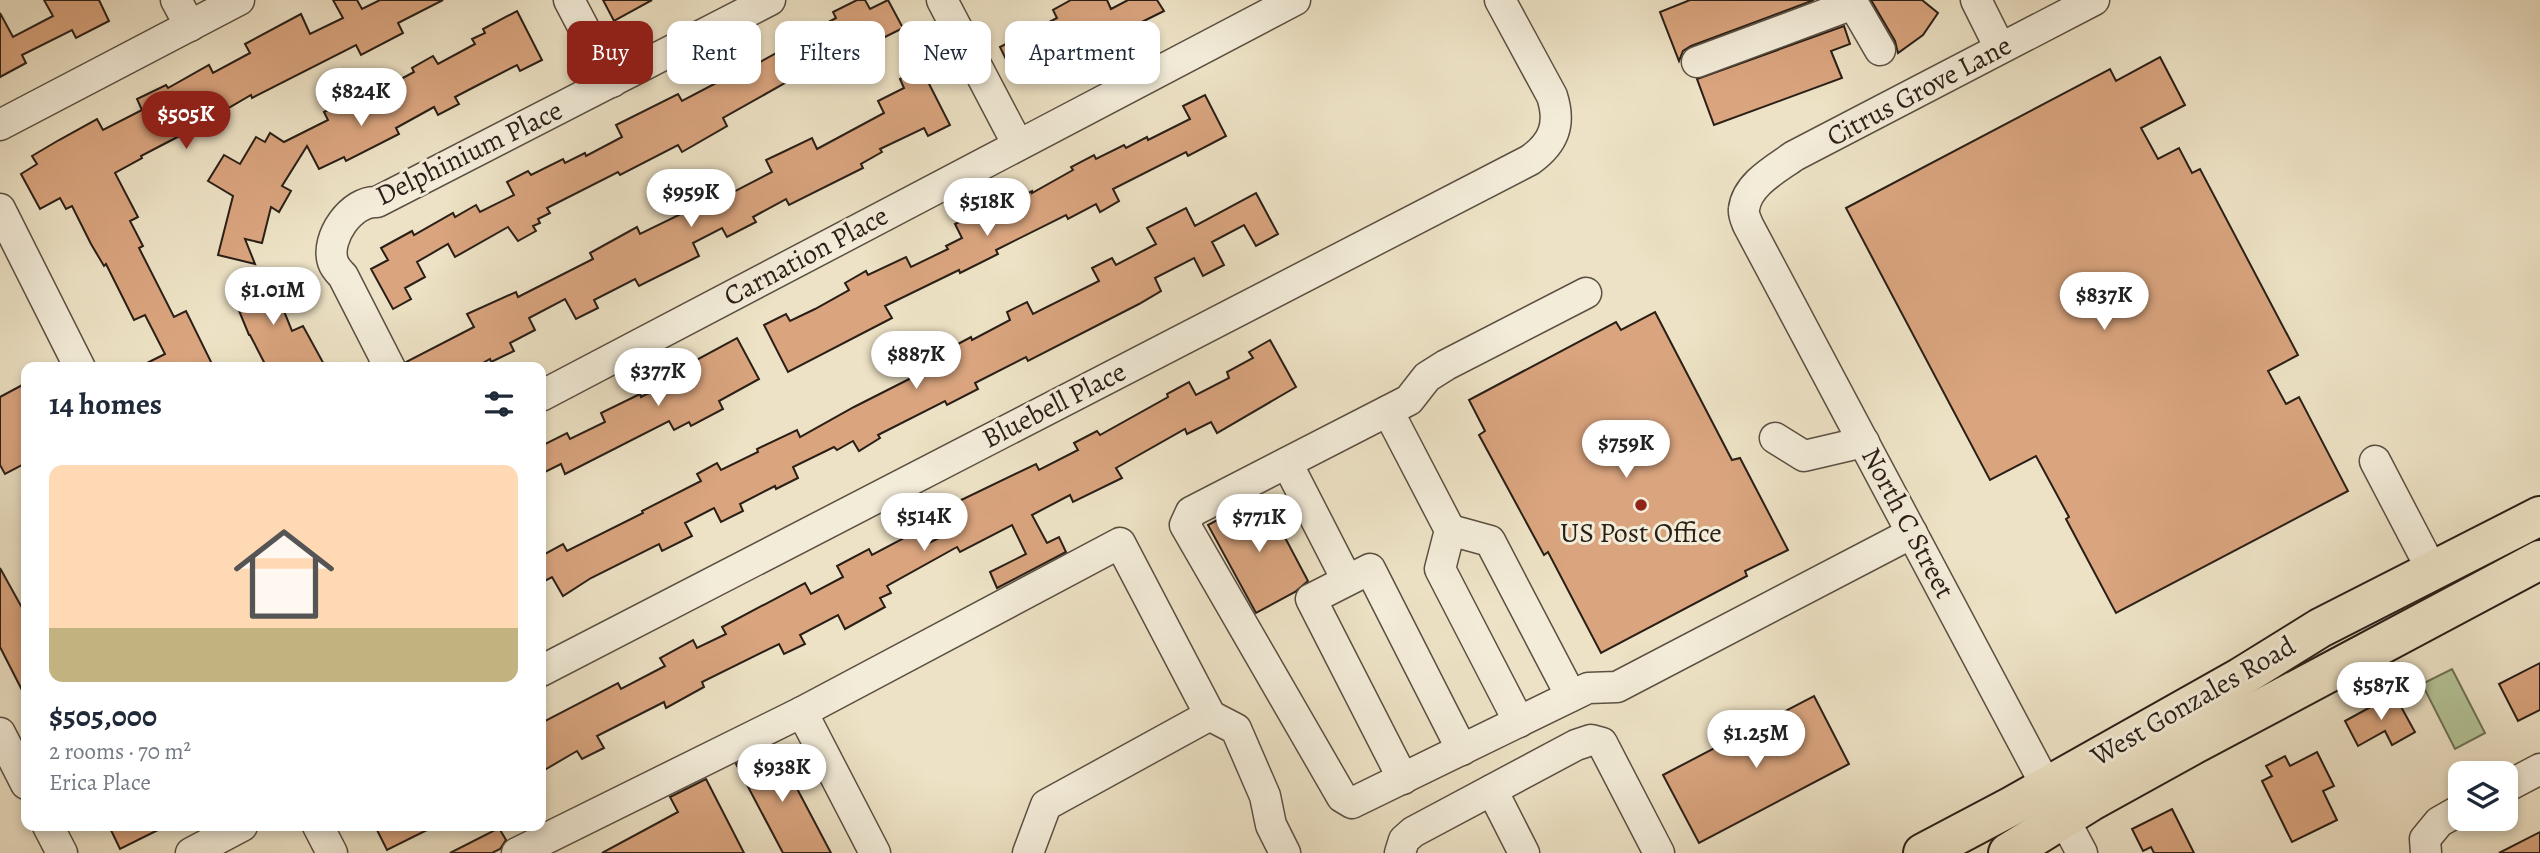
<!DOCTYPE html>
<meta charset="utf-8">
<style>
body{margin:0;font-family:Alegreya,serif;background:#f6f6f7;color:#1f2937;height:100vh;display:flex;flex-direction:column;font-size:26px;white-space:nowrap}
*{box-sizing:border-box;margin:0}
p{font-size:23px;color:#747a83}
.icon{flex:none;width:38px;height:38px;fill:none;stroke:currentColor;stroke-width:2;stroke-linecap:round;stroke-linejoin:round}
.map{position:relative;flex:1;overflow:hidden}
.details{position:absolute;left:21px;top:362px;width:525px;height:469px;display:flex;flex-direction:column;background:#fff;border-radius:14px;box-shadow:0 4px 10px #0003}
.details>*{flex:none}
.hud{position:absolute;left:567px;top:21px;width:665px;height:63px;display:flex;gap:14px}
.tools{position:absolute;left:2448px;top:761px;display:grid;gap:14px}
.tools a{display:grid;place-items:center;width:70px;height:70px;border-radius:14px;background:#fff;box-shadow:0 4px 10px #0003;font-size:35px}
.price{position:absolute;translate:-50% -60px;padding:0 16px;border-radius:24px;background:#fff;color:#222;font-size:23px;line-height:46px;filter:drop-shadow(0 2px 4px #0008)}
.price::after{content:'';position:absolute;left:50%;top:42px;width:21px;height:16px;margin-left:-10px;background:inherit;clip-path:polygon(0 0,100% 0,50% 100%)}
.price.on{background:#8f2418;color:#fff}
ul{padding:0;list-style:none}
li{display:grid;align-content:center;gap:14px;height:371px;padding:0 28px}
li+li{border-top:2px solid #e0e1e3}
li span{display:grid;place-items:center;height:217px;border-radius:14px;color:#555}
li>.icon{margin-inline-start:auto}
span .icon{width:126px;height:126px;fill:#fffc;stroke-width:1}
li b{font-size:30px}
h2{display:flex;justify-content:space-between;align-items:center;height:84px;padding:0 28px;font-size:30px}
.chip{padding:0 24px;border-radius:14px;background:#fff;box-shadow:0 4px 10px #0003;font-size:24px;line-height:63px}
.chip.on{background:#8f2418;color:#fff}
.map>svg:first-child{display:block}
</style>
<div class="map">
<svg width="2540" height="853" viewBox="0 0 2540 853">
<rect width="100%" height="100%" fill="#ede2c5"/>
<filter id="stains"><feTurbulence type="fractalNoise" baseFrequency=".00286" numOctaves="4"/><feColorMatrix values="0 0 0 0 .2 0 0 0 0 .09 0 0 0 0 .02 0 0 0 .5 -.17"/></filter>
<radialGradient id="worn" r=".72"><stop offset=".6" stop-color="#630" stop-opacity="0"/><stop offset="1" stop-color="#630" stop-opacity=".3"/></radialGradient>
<polygon fill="#b4c497" stroke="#6f7257" stroke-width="2" points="2452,669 2485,733 2455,749 2422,684"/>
<g fill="#d9a47e" stroke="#2a1f17" stroke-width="2">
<polygon points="44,0 99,0 109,21 76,38 72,30 22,55 26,63 0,77 0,13 13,37 53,16"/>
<polygon points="333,0 357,0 362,9 380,0 443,0 398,23 403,33 361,55 356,45 252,98 251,95 189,131 141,156 142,158 115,173 138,217 130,221 143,246 139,248 174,317 186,311 214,368 137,368 165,354 145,315 134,320 106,264 104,266 91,244 72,206 66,209 60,198 40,209 21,174 37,164 32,156 59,140 97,119 103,130 142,110 137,99 166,85 168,88 209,65 213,73 250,53 245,44 301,14 310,34 343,18"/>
<polygon points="603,0 652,0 614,21"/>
<polygon points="857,0 865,0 870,9 888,0 903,28 803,78 801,74 723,118 727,126 682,152 678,145 620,175 618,172 547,208 550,213 538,219 540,223 533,226 536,231 518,241 508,227 455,257 448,244 417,262 425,277 405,288 411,299 393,309 371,269 388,260 381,248 412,231 414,235 453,213 455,217 476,205 480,212 514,195 507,182 528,171 531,175 563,159 565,163 585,153 586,156 622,137 616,125 678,94 682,101 720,81 719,79 748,62 751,67 787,47 786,45 836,18 833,12"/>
<polygon points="1071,0 1107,0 1111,9 1128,0 1157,0 1164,11 1067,59 1069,63 1038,79 1032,67 1014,76 1000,47 1057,18 1053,10"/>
<polygon points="1690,0 1814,0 1691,46 1683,51 1679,61 1660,12"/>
<polygon points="1871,0 1922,0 1938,13 1923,35 1898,53 1895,41"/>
<polygon points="517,11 542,60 520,71 517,65 480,84 455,97 459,104 438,115 434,107 396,128 399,134 346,161 344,157 319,169 307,146 282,186 291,191 279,212 271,207 262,243 245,239 255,264 218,255 233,196 208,181 224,155 240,164 256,137 265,142 270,133 284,142 328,120 324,112 345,101 346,103 374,87 377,92 414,72 412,68 433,56 438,64 475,44 472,39 485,33 483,29"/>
<polygon points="1844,26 1850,44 1831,51 1842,78 1714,125 1697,79"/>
<polygon points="2160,57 2185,105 2141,128 2158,159 2179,148 2192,173 2200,169 2298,355 2268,371 2286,404 2299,397 2348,491 2116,613 2066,519 2069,517 2036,456 1990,480 1846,208 2110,69 2116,81"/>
<polygon points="921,68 950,125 928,136 924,128 880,149 882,152 861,164 863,168 789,205 786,199 753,217 756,222 727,237 722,228 693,243 699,256 639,286 635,279 594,300 598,308 576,319 565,299 529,318 535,330 510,343 514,351 491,362 490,359 474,368 407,368 406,362 474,327 467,314 516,292 518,297 593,259 590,253 637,227 640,234 695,207 697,211 772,172 766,160 783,152 812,138 817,149 884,113 878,101 904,88 900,79"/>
<polygon points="1205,95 1226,136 1188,156 1186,152 1113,189 1119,201 1100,212 1096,204 1068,219 1066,215 996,250 998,254 960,273 959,270 885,306 892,318 788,372 764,325 786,314 790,321 815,309 849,290 845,283 866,271 868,275 906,257 911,267 948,249 946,246 962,238 955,224 978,213 979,217 1032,191 1032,193 1073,170 1071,167 1094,155 1096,159 1124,145 1126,148 1147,137 1148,140 1190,119 1183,106"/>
<polygon points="1256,193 1278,234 1256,246 1244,225 1212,242 1224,265 1203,276 1194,258 1155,278 1161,291 1139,304 1028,361 1026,357 975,383 978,389 947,405 945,401 878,435 880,438 859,451 853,441 837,450 834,447 793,467 798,478 776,489 775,486 740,504 743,511 721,522 714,508 685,523 692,536 662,551 659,544 591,578 563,596 552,577 541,583 541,556 563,544 567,551 643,513 642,511 701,481 697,474 717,463 721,470 758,452 757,449 797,430 800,437 854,407 929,369 922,357 943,346 945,351 971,337 972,340 1010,320 1007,312 1027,302 1033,314 1099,281 1092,268 1112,258 1116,265 1156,244 1147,228 1186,208 1195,226"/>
<polygon points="258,272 266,292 275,289 292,331 303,326 326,368 267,368 250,335 249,335 228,284"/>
<polygon points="1655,312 1732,460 1740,458 1788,550 1745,571 1747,576 1601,653 1548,552 1544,555 1479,435 1485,431 1469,400 1616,322 1621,330"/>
<polygon points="737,338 759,379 719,401 723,409 691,426 689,422 674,430 669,421 565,474 561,464 541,474 541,446 567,433 570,439 605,422 601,413 640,394 641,397 679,378 676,371"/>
<polygon points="1270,340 1296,387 1217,433 1211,422 1187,434 1185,429 1116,468 1122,478 1073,502 1070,495 1032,515 1047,543 1059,537 1066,552 997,588 990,572 1026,554 1012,525 960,552 957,547 887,586 891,593 880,598 885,607 845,629 838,615 800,635 805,644 784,654 779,644 702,682 704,687 666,708 664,702 597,736 604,748 582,759 577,751 541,772 541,723 618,683 621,689 665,666 660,658 693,640 697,648 726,634 722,627 805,583 811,594 843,577 837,566 869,549 872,555 919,530 927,544 957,529 952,522 963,515 957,502 1036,464 1039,470 1078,450 1074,443 1097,431 1100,435 1168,397 1167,394 1189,382 1196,395 1229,378 1227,372 1253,358 1249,352"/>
<polygon points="26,383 26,463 5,474 0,465 0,397"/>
<polygon points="1263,496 1308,581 1295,592 1256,613 1208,525"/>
<polygon points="0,568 26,615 26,698 0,647"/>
<polygon points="2540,663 2540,710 2518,721 2499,684"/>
<polygon points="2394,694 2415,732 2392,745 2385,731 2358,746 2345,721"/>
<polygon points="1814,696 1849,764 1699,843 1663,775"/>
<polygon points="774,745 831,853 783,853 736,764"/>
<polygon points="2317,752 2334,786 2323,791 2337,820 2292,842 2262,781 2272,776 2266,766 2285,756 2290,766"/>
<polygon points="706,779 744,853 602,853 678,812 670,797"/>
<polygon points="2172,809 2194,853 2154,853 2151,847 2143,851 2132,829"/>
<polygon points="109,826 166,826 120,849"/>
<polygon points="375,826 435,826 387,850"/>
<polygon points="499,828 506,840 500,849 492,853 450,853"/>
<polygon points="2540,832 2540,853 2499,853"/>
</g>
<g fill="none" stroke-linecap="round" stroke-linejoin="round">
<defs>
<g id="minor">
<polyline points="176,0 190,26"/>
<polyline points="569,0 612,82"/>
<polyline points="942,0 1018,145"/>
<polyline points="1851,0 1880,50"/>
<polyline points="1976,0 2000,48"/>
<polyline points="1697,62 1853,4"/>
<polyline points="0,125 239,0"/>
<polyline points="0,209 80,368"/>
<polyline points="1586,293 1446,365 1427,377 1409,400 1191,512 1185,525 1342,797 1352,803 1588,688 1617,687 1912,533"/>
<path d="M390,368l-47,-92c-4,-4 -8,-8 -10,-14 -8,-24 19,-62 44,-60l393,-202"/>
<polyline points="541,396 1295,0"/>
<polyline points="1388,411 1450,530 1440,569 1519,722"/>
<polyline points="1775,438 1804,456 1864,442"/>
<polyline points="2375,461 2433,572"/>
<polyline points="1287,463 1347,580"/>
<polyline points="1450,530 1490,541 1571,696"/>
<path d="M541,671l989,-511c24,-17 31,-36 22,-64l-52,-96"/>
<polyline points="802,712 1120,543 1210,715 1046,805 1028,853"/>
<polyline points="1209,715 1236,729 1265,796 1271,825 1285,853"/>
<polyline points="0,733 26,784"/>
<polyline points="1403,779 1311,599 1370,569 1462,750"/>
<polyline points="2506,787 2540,769"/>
<polyline points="1492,790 1524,853"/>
<polyline points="48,826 62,853"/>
<polyline points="318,826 332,853"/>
<polyline points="191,853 242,826"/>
<polyline points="517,853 802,712 875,853"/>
<polyline points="1400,853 1404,840 1413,832 1576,745 1591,740 1602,743 1659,853"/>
<path d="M2082,853l-334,-628c-2,-5 -5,-11 -4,-16 3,-25 32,-40 50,-53l300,-156"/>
<polyline points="2426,853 2425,839 2439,822 2460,810"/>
</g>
<g id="major">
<polyline points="1923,853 2012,806 2241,677 2320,628 2540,516"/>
<polyline points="2008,853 2090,802 2193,745 2540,560"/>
</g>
</defs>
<use href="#minor" stroke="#5b5042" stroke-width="33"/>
<use href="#major" stroke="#2a1f17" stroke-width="42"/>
<use href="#minor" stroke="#f3ecd9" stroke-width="30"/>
<use href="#major" stroke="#ede2c5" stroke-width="38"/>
</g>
<circle fill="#8f2418" stroke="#f3ecd9" stroke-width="2.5" cx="1641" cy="505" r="7"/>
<g text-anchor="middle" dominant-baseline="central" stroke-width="6" stroke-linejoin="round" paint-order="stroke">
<g font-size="28" fill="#2a1f17" stroke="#f3ecd9">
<text transform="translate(1919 91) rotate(-28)">Citrus Grove Lane</text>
<text transform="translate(469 153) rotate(-26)">Delphinium Place</text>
<text transform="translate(806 256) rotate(-28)">Carnation Place</text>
<text transform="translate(1054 405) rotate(-27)">Bluebell Place</text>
<text transform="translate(1908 523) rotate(62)">North C Street</text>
<text transform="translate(2193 701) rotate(-30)">West Gonzales Road</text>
</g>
<g font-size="28" fill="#2a1f17" stroke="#f3ecd9">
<text x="1641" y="533">US Post Office</text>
</g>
</g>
<rect width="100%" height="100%" filter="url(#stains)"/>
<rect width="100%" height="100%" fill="url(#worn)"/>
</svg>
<div class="tools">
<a><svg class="icon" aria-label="layers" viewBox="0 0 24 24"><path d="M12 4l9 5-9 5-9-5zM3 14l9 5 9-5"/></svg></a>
</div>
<b class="price" style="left:361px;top:128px">$824K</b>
<b class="price on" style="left:186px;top:151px">$505K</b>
<b class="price" style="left:691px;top:229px">$959K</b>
<b class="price" style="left:987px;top:238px">$518K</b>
<b class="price" style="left:273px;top:327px">$1.01M</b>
<b class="price" style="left:2104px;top:332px">$837K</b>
<b class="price" style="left:916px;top:391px">$887K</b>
<b class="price" style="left:658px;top:408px">$377K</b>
<b class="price" style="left:1626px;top:480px">$759K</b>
<b class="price" style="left:924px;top:553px">$514K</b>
<b class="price" style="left:1259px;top:554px">$771K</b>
<b class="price" style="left:2381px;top:722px">$587K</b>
<b class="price" style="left:1756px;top:770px">$1.25M</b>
<b class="price" style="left:782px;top:804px">$938K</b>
<div class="hud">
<a class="chip on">Buy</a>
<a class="chip">Rent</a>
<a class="chip">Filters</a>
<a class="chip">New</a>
<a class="chip">Apartment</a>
</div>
<section class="details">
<h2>14 homes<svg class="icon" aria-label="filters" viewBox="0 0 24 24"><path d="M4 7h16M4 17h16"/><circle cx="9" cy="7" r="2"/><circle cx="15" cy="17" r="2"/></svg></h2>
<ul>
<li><span style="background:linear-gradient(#ffd9b3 75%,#c2b280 0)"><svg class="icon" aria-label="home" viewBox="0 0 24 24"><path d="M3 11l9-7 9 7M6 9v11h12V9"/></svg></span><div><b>$505,000</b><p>2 rooms · 70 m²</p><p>Erica Place</p></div></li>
</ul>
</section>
</div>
